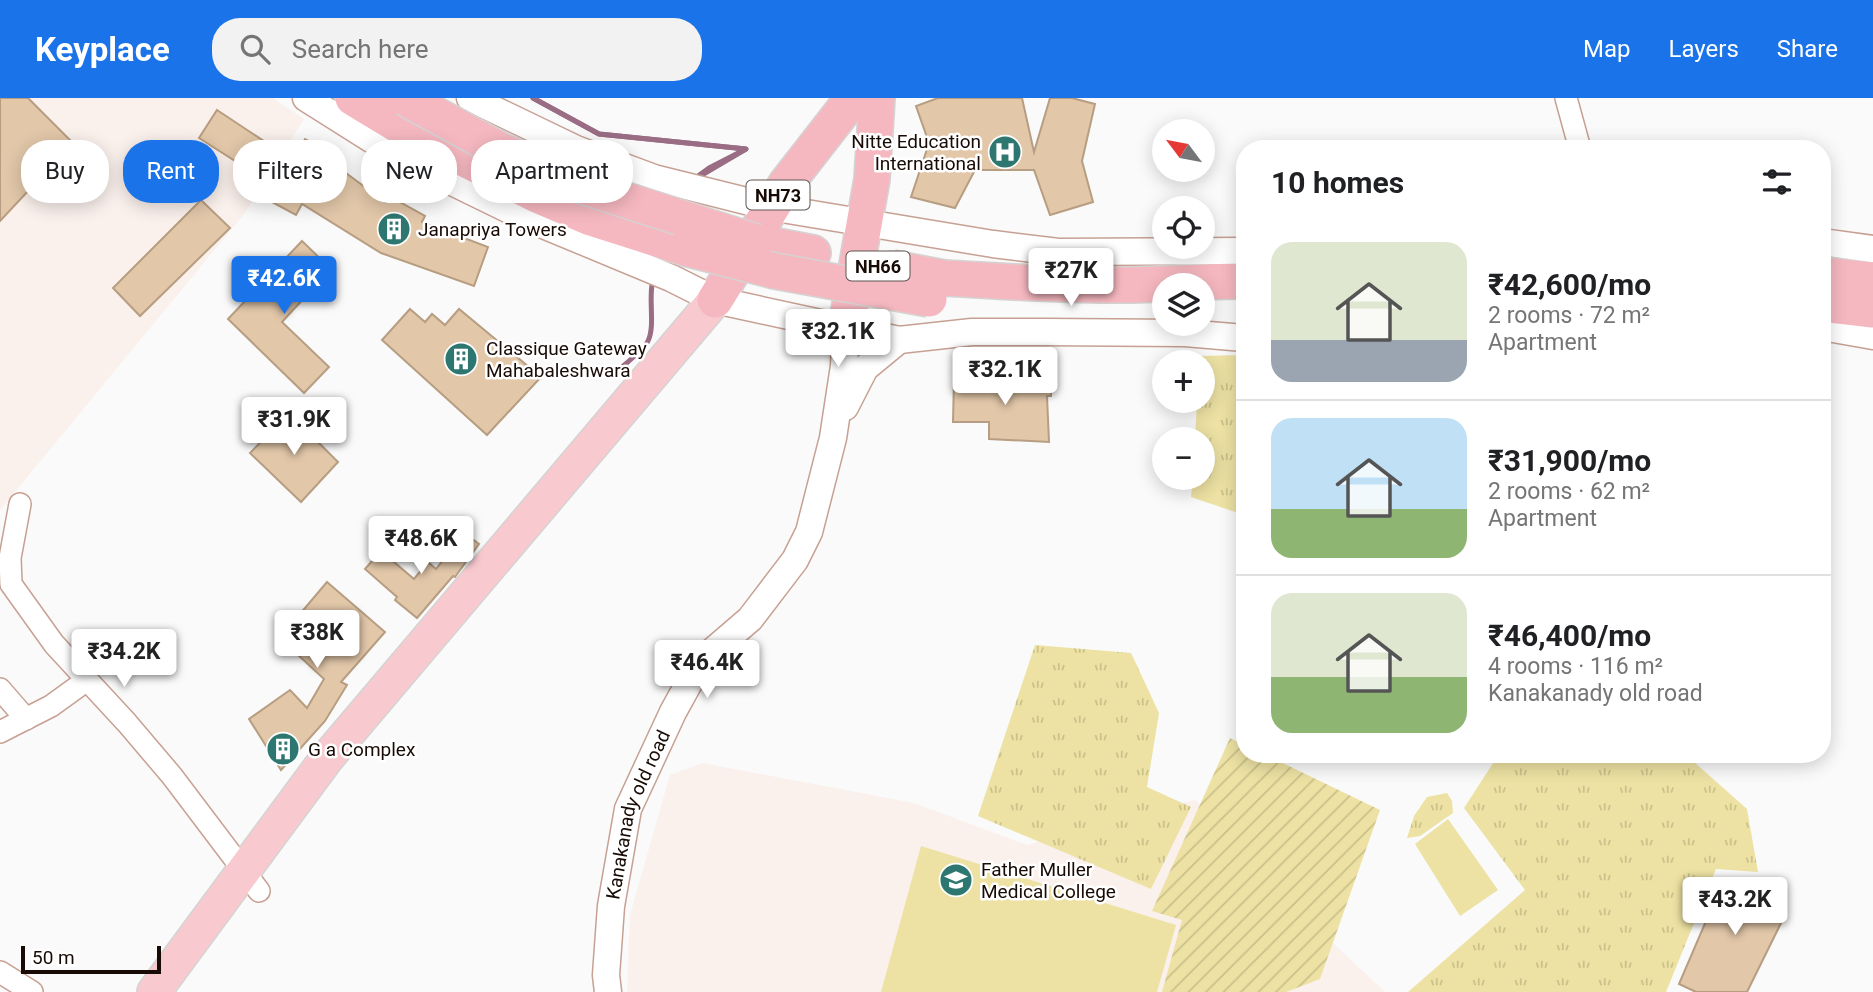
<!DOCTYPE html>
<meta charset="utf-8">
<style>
body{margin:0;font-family:Roboto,sans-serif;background:#f2f2f2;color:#202124;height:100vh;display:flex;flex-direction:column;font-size:26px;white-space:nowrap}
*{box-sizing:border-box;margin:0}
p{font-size:23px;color:#757577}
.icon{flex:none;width:38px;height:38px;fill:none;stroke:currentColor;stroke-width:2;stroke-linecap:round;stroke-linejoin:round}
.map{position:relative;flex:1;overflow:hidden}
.sheet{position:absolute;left:1236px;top:42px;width:595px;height:623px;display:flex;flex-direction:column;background:#fff;border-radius:28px;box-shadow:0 4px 18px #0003}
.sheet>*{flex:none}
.banner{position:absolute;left:21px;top:42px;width:665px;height:63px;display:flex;gap:14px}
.needle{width:46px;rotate:302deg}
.controls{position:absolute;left:1152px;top:21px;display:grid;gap:14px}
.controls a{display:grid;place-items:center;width:63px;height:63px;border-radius:50%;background:#fff;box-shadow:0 4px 18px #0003;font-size:35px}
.scale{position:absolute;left:21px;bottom:18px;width:140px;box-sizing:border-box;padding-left:7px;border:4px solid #180b06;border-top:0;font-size:19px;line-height:24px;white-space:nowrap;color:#180b06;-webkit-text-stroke:5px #fff;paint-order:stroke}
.price{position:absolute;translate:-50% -60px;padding:0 16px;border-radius:7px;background:#fff;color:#222;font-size:23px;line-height:46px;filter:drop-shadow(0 2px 4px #0008)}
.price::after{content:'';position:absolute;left:50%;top:42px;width:21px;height:16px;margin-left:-10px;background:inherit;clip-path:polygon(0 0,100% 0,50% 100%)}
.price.on{background:#1a73e8;color:#fff}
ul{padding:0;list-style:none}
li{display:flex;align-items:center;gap:21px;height:175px;padding:0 35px}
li+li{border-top:2px solid #e0e0e0}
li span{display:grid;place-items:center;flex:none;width:196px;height:140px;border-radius:21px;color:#555}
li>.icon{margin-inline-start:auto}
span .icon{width:84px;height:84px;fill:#fffc;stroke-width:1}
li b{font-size:30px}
h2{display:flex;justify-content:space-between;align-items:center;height:84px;padding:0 35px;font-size:30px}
.pill{padding:0 24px;border-radius:28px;background:#fff;box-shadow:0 4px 18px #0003;font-size:24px;line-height:63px}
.pill.on{background:#1a73e8;color:#fff}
header{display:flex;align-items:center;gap:42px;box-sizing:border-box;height:98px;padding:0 35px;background:#1a73e8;color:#fff}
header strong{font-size:33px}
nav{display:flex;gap:38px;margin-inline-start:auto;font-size:24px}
.search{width:490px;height:63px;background:#f2f2f2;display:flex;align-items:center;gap:18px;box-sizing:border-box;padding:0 24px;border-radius:28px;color:#757577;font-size:26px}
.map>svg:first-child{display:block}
</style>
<header>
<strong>Keyplace</strong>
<div class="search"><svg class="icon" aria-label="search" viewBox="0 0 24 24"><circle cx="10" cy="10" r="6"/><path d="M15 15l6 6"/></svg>Search here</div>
<nav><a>Map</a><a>Layers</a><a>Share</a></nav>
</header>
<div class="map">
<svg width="1873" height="894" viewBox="0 0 1873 894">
<defs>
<pattern id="grass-tufts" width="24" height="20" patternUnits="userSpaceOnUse" patternTransform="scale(1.75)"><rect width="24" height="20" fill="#ede2a3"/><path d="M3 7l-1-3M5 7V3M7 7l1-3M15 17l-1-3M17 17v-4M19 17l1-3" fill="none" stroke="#cac18b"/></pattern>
<pattern id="garden-furrows" width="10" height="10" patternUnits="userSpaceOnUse" patternTransform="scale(1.75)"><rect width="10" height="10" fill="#ede2a3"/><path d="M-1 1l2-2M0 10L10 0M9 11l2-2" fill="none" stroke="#cac18b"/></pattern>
</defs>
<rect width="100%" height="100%" fill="#f9faf9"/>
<g fill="#faf0ec">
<polygon points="0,0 273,0 304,21 244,116 0,412"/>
<polygon points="702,665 914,705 1027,747 1134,716 1196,702 1317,830 1385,894 627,894 630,817 670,677"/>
</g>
<g fill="url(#grass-tufts)">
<polygon points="1244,257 1244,417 1191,399 1193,380 1202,380 1202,341 1195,341 1197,303 1202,303 1200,258"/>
<polygon points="1035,547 1131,555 1159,615 1147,689 1191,709 1151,791 978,718"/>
<polygon points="1499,656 1685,656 1747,711 1758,774 1716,771 1666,894 1408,894 1525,792 1464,710"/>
<polygon points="1447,695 1452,703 1453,715 1420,738 1407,740 1414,718 1427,699"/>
</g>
<polygon fill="url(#garden-furrows)" points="1230,640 1244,647 1244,656 1264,656 1380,712 1320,881 1286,894 1162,894 1182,822 1152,813"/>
<g fill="#ede2a3">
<polygon points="1448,721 1498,792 1460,818 1415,746"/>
<polygon points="921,748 1176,827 1157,894 881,894"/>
</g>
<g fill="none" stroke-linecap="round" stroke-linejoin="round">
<g stroke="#9a6d85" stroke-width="5">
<polyline points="533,0 599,36 746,51 709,70 694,81"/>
<polyline points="533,0 599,36 746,51 695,81"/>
<path d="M612,278c9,-9 31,-25 36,-35 7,-14 1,-39 4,-56"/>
</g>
</g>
<g fill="#e2c7a9" stroke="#b79d81" stroke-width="2">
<polygon points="0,0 28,0 73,45 0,123"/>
<polygon points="938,0 1022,0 1034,54 1050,0 1072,0 1095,6 1082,63 1093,104 1050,117 1034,72 975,72 955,110 911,99 929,45 916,8"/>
<polygon points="217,12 294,63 305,41 329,54 325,63 342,72 385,104 389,98 425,118 422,124 488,149 474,188 381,155 302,106 296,117 272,104 279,91 199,40"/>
<polygon points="201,102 230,130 140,218 113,190"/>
<polygon points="302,143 331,171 282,224 329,269 304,295 228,221"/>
<polygon points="410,211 425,224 432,216 445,227 459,211 541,279 487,337 382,242"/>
<polygon points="954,281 1051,283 1051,298 1047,298 1049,344 989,341 989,324 953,324"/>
<polygon points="289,315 338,364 301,404 250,355"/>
<polygon points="464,435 479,446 455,479 453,478 417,520 395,502 397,499 365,471 381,453 414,481 428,464 436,471"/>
<polygon points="327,484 385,534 341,584 347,587 325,623 281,672 249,621 290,592 307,610 324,581 285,545 300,529 294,523"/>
<polygon points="1724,781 1768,782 1776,792 1785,817 1747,894 1696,894 1679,886"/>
</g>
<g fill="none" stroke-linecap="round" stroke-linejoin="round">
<defs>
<g id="minor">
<polyline points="1566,0 1580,51"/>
<polyline points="20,406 10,460 11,486 54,546 127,625 172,678 259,793"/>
<polyline points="0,591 26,621"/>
<polyline points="0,634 51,608 87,582"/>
<polyline points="0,874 32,894"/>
</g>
<g id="tertiary">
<polyline points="306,0 371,41 442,79 524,119 671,180 715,202 899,242 972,234 1044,234 1185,235 1244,240"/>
<polyline points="470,0 576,51 654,80 770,109 993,146 1058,154 1244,153"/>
<polyline points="1822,144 1873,151"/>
<polyline points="1822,229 1873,238"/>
<polyline points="845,309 865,270 899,242"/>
<path id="s1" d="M608,894l-2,-17 5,-69 17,-97 45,-97 28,-51 49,-42 45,-59 14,-28 24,-94 11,-72 2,-39"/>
</g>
<polyline id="primary" points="154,894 327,660 715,202"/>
<g id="trunk">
<polyline points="353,0 406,32 539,98 588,119 685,150"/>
<polyline points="756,144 813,155"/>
<polyline points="1822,177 1873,182"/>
<path d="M944,180c59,3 118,8 177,7 41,0 82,-4 123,-4"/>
<polyline points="715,202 786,86 849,5 851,0"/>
<polyline points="1822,206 1873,212"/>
<polyline points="846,229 872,81 877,0"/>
</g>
</defs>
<use href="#minor" stroke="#c7a093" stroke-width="24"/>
<use href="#tertiary" stroke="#c7a093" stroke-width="29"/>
<use href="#primary" stroke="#d5d3d2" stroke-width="36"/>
<use href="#trunk" stroke="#d5d3d2" stroke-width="38"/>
<use href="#minor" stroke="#fff" stroke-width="21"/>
<use href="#tertiary" stroke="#fff" stroke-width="26"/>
<use href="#primary" stroke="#f8cad0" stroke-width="33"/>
<use href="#trunk" stroke="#f6b8c0" stroke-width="35"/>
<defs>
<g id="trunk-bridge">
<polyline points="405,0 500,52 573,85 756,144"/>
<polyline points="685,150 775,173 929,201"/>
<polyline points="892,170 944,180"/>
</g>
</defs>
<use href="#trunk-bridge" stroke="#d5d3d2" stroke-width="38" stroke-linecap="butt"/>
<use href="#trunk-bridge" stroke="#f6b8c0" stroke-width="35"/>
</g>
<defs>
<symbol id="hospital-disc" viewBox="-11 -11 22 22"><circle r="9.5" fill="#2e7770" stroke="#fff"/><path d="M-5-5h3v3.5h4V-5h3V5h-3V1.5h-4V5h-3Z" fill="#fff"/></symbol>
<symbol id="building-disc" viewBox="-11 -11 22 22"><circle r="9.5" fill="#2e7770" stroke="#fff"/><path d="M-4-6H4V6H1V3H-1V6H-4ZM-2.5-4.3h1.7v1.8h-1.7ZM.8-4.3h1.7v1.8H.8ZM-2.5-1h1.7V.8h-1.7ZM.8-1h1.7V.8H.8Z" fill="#fff"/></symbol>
<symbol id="university-disc" viewBox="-11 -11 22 22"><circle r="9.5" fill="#2e7770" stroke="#fff"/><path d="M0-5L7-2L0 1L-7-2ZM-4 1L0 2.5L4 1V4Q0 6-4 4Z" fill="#fff"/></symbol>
</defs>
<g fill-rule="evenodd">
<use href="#hospital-disc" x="986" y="35" width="38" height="38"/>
<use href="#building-disc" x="375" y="112" width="38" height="38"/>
<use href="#building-disc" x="442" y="242" width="38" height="38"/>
<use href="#building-disc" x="264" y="632" width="38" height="38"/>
<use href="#university-disc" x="937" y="763" width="38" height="38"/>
</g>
<g text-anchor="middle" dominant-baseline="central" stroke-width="5" stroke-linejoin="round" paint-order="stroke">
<g fill="#fff" stroke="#5d5451" stroke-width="2">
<rect x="746.5" y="82.5" width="63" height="29" rx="5"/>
<rect x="846.5" y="153.5" width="63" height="29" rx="5"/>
</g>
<g font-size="18" font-weight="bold" fill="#180b06">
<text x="778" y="97">NH73</text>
<text x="878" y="168">NH66</text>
</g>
<g font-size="19" fill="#180b06" stroke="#fff" text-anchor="start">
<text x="981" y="43" text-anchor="end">Nitte Education<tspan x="981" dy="22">International</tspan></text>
<text x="418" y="131">Janapriya Towers</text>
<text x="486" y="250">Classique Gateway<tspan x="486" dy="22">Mahabaleshwara</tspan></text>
<text x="308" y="651">G a Complex</text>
<text x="981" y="771">Father Muller<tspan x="981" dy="22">Medical College</tspan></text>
</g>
<g font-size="19" fill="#180b06" stroke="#fff">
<text stroke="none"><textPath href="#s1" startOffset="182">Kanakanady old road</textPath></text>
</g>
</g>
</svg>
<div class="controls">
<a><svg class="needle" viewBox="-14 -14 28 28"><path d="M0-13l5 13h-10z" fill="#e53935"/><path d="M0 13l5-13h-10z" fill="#757577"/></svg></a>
<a><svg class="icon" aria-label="locate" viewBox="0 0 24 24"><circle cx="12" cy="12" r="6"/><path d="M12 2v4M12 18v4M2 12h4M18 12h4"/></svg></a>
<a><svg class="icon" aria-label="layers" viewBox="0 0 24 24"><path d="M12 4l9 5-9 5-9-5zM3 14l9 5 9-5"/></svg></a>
<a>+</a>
<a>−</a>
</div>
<div class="scale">50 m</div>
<b class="price" style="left:1071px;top:210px">₹27K</b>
<b class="price on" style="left:284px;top:218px">₹42.6K</b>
<b class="price" style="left:838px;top:271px">₹32.1K</b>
<b class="price" style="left:1005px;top:309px">₹32.1K</b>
<b class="price" style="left:294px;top:359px">₹31.9K</b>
<b class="price" style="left:421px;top:478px">₹48.6K</b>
<b class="price" style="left:317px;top:572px">₹38K</b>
<b class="price" style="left:124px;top:591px">₹34.2K</b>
<b class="price" style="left:707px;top:602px">₹46.4K</b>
<b class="price" style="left:1735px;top:839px">₹43.2K</b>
<div class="banner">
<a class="pill">Buy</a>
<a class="pill on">Rent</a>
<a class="pill">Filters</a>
<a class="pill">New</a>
<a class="pill">Apartment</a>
</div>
<section class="sheet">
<h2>10 homes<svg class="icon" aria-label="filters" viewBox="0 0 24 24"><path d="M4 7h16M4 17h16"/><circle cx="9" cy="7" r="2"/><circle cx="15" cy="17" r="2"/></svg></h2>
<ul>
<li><span style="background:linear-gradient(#dfe7d0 70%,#9aa5b1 0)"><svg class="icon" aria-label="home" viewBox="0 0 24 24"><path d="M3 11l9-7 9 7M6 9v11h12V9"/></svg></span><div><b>₹42,600/mo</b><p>2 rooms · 72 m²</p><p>Apartment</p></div></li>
<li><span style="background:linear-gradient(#bfe0f5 65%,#8fb573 0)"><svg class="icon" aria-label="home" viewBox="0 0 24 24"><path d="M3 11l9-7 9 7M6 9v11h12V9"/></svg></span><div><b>₹31,900/mo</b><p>2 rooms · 62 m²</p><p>Apartment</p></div></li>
<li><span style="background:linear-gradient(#dfe7d0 60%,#8fb573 0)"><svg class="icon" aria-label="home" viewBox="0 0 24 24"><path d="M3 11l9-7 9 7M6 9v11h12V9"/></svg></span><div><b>₹46,400/mo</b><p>4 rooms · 116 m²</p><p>Kanakanady old road</p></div></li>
</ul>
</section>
</div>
